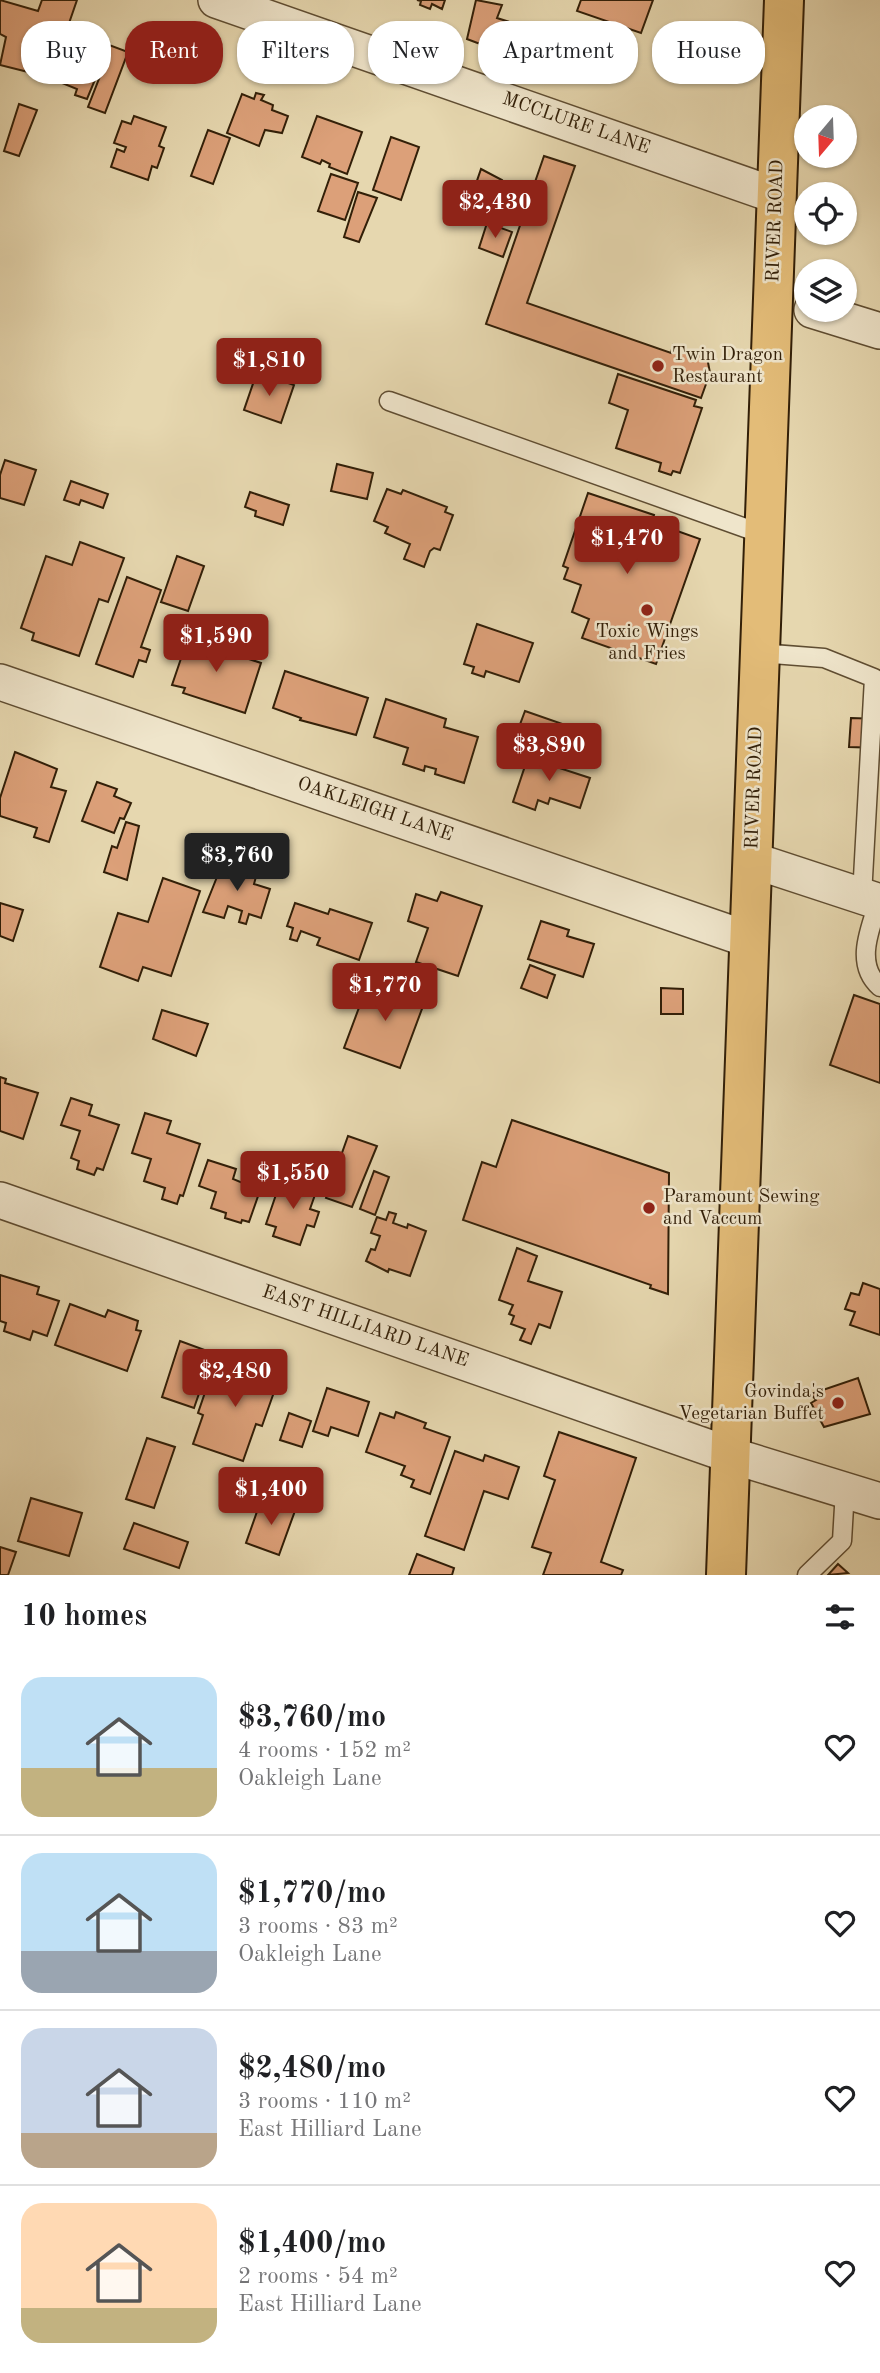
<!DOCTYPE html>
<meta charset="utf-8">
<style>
body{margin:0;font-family:"Old Standard TT",serif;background:#f6f6f6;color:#202124;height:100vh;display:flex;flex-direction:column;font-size:26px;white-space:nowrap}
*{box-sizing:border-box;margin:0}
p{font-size:23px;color:#757577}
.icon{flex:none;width:38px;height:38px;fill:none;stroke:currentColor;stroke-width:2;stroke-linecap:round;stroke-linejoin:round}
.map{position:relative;height:1575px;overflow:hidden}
.side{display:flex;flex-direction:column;background:#fff;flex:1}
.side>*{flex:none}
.guide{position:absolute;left:21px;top:21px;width:838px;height:63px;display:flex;gap:14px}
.needle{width:46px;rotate:199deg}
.controls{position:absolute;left:794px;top:105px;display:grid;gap:14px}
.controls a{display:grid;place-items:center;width:63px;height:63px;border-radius:50%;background:#fff;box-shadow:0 2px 5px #0004;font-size:35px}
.price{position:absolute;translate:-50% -60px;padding:0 16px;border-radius:7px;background:#8f2418;color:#fff;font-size:23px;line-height:46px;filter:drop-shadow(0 2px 4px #0008)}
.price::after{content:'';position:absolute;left:50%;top:42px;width:21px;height:16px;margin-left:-10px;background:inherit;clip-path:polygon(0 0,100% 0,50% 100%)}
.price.selected{background:#222;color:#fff}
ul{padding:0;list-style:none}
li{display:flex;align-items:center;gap:21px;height:175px;padding:0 21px}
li+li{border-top:2px solid #e0e0e0}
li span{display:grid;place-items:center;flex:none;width:196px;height:140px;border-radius:21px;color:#555}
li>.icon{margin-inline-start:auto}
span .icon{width:84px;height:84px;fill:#fffc;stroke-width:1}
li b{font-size:30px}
h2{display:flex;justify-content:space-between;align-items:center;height:84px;padding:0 21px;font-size:30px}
.tag{padding:0 24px;border-radius:28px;background:#fff;box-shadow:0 2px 5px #0004;font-size:24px;line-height:63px}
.tag.selected{background:#8f2418;color:#fff}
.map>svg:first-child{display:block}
</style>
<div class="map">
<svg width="880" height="1575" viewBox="0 0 880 1575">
<rect width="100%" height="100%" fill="#e6d7af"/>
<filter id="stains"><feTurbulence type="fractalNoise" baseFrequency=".00286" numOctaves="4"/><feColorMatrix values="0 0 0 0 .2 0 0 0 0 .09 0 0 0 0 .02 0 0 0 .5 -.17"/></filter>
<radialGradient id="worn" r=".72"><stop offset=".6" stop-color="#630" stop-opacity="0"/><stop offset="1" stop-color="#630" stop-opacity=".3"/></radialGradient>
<g fill="#dca079" stroke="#321f08" stroke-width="2">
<polygon points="0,0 38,11 42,0 77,0 66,32 56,54 51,53 44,76 0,65 6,37 0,34"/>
<polygon points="417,0 445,0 442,9 432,4 430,9 420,5 421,1"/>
<polygon points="476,0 502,5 497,18 516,24 504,57 481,49 483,45 467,39"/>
<polygon points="581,0 653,0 641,33 577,11"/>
<polygon points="77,33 128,52 105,113 88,107 102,71 99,70 87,99 75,95 77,89 62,83 68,70 64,68"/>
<polygon points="256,93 264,95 261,100 273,105 272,110 288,116 282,133 265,130 259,146 227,133 242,94 254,99"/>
<polygon points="19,104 37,110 19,156 4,151"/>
<polygon points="134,116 166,127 159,146 164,148 157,168 152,166 148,180 111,167 117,149 124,152 126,147 114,143 122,121 131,124"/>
<polygon points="317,116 362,132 347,174 329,167 330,164 322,160 320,164 302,157"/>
<polygon points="208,130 230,138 213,184 191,176"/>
<polygon points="391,137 419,147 401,200 373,190"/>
<polygon points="544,156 575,166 527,303 671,353 673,345 707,357 710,373 701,398 486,324"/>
<polygon points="481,169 502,180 499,191 511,195 502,219 468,207"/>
<polygon points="331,174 358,183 345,220 318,211"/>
<polygon points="358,192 377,198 359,242 344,237"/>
<polygon points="487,223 512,232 503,257 479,248"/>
<polygon points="257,372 294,385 281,423 244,410"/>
<polygon points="618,374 696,400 694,406 702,408 680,473 673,471 671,475 659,471 661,463 616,448 628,410 609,403"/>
<polygon points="5,460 36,470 24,505 0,498 0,475"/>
<polygon points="337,464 373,473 367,499 331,491"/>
<polygon points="71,481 108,494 103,508 81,500 79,505 64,500"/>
<polygon points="387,489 401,494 403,490 447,507 445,512 453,515 440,550 434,548 430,551 424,567 404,559 410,544 385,533 388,527 374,521"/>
<polygon points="250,492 289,505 283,525 255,516 256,511 245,507"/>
<polygon points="588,493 654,515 652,522 700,539 656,664 582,638 589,619 572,612 581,585 564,579 568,568 563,566"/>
<polygon points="80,542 124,558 108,602 99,599 79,656 32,640 34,633 21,628 46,556 72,565"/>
<polygon points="177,556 204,566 188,611 161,602"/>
<polygon points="127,577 161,590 141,647 150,650 146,662 139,660 133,677 96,664"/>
<polygon points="477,624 533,643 519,682 486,671 484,677 472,673 474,667 464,664"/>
<polygon points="190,632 221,642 219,649 261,663 245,713 183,693 185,688 172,685"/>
<polygon points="285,671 368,698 356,735 300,720 301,718 273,708"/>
<polygon points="386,699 446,719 444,727 478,737 464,783 435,774 436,769 425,766 424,771 403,764 408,748 374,737"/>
<polygon points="525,711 577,729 568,756 515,738"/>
<polygon points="851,718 880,719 880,748 849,747"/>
<polygon points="531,748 557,757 553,766 590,778 580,808 550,798 548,804 538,800 535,810 513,802"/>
<polygon points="15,752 57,769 51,787 66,791 49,842 34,837 37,828 0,816 0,798"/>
<polygon points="97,782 117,789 114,796 131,803 124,819 120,818 114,833 82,821"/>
<polygon points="126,822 139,826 127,880 104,872 112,846 117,848"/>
<polygon points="223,862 257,873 254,884 270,889 261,918 249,914 246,924 239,922 242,911 228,906 224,918 203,912"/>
<polygon points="163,878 200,891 171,976 143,967 138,981 100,967 118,913 148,922"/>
<polygon points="441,892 482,906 458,976 416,962 428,928 408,921 416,894 437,901"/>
<polygon points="0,903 23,910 13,941 0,936"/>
<polygon points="295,903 328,914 330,909 372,923 359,960 317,945 320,938 301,931 297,941 290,939 293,928 287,926"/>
<polygon points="541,921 569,930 567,936 594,944 583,977 528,959"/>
<polygon points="530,965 555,975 547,998 521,988"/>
<polygon points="370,978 426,998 400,1068 344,1048"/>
<polygon points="661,988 683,989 683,1014 661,1014"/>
<polygon points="854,995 880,1004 880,1083 830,1065"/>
<polygon points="162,1010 208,1024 196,1056 153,1039"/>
<polygon points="0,1077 6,1079 5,1083 38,1093 23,1139 0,1131"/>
<polygon points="71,1098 92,1105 89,1115 119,1125 103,1170 97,1168 94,1175 77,1169 79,1161 71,1158 80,1131 61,1125"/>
<polygon points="145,1113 171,1121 167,1133 200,1144 183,1196 180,1195 177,1204 162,1199 165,1188 144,1181 151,1159 132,1153"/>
<polygon points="512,1120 669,1173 668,1294 650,1288 651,1285 463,1220 482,1162 496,1167"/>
<polygon points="348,1136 377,1146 352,1207 326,1198"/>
<polygon points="208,1160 236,1169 233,1179 245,1184 248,1174 264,1179 249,1222 242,1220 241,1223 225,1218 226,1213 211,1208 216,1192 199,1186"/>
<polygon points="374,1171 389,1177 375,1215 360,1209"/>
<polygon points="282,1177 317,1189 310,1209 319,1212 314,1227 307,1225 300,1245 273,1236 276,1227 266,1224"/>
<polygon points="389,1212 396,1214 393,1223 407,1228 408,1224 426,1231 410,1276 389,1269 388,1272 366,1261 371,1249 375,1250 380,1236 371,1233 377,1217 386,1220"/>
<polygon points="517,1248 537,1256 528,1281 562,1292 550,1328 539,1324 531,1344 520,1340 525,1329 511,1324 514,1316 509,1314 513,1305 499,1300"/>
<polygon points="0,1275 39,1287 37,1294 59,1301 47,1336 33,1331 30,1340 4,1331 6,1323 0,1321"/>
<polygon points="863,1283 880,1289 880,1335 850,1325 855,1312 845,1309 851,1293 859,1295"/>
<polygon points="70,1304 105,1317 108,1310 138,1321 136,1330 141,1331 127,1371 55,1345"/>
<polygon points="180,1341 213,1353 194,1408 162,1397"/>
<polygon points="248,1358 266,1364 263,1373 279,1378 262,1426 256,1424 243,1461 193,1444 203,1415 198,1413 212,1372 229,1378 234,1362 246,1365"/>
<polygon points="858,1378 870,1414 824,1427 811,1403 816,1400 811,1394"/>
<polygon points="327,1388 369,1402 358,1436 331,1427 328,1436 313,1431"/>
<polygon points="396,1412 426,1423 424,1428 450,1437 430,1494 411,1487 414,1480 401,1475 405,1466 366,1452 380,1413 394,1418"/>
<polygon points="289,1413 311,1421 302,1447 280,1440"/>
<polygon points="559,1432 636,1458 601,1562 623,1570 621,1575 543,1575 551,1553 532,1547 555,1480 544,1476"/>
<polygon points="147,1438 175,1447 154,1508 126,1499"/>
<polygon points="455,1451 483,1461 485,1455 519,1467 508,1499 484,1491 464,1550 425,1536"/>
<polygon points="31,1498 82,1513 69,1556 18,1541"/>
<polygon points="277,1501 296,1508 279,1555 246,1543 260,1503 275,1508"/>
<polygon points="134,1523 188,1542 179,1568 124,1549"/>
<polygon points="0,1547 16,1552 8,1575 0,1575"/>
<polygon points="417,1554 454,1568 452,1575 409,1575"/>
<polygon points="838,1564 848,1573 828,1575"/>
</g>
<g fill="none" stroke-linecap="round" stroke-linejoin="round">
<defs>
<g id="service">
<polyline points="389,401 765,535"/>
<polyline points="760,653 824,658 874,678 862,896"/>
<path d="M879,901c-9,28 -25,63 1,86"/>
<polyline points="807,1575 842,1541 845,1490"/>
</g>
<g id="minor">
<polyline points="216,0 777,196"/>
<polyline points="812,310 880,331"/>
<polyline points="0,682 750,940"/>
<polyline points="752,860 880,902"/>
<polyline points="0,1200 730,1455 880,1501"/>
</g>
<polyline id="primary" points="726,1575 784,0"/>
</defs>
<use href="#service" stroke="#5f4d32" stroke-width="21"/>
<use href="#minor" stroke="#5f4d32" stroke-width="38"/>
<use href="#primary" stroke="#321f08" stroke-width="42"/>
<use href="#service" stroke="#efe5cb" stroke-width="18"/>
<use href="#minor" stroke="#efe5cb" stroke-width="35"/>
<use href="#primary" stroke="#e3bc78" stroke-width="38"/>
</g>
<g fill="#8f2418" stroke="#efe5cb" stroke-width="2.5">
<circle cx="658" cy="366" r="7"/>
<circle cx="647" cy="610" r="7"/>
<circle cx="649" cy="1208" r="7"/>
<circle cx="838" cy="1403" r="7"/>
</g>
<g text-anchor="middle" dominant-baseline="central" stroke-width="5" stroke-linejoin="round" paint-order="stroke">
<g font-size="19" fill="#321f08" stroke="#efe5cb">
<text transform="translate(576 124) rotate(19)">MCCLURE LANE</text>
<text transform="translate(776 221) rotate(-88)">RIVER ROAD</text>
<text transform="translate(755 788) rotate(-88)">RIVER ROAD</text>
<text transform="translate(375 810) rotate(19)">OAKLEIGH LANE</text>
<text transform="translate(365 1327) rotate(19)">EAST HILLIARD LANE</text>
</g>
<g font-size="19" fill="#321f08" stroke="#efe5cb" text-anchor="start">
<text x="672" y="355">Twin Dragon<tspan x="672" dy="22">Restaurant</tspan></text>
<text x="647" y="632" text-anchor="middle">Toxic Wings<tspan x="647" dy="22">and Fries</tspan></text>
<text x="663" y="1197">Paramount Sewing<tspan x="663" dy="22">and Vaccum</tspan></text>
<text x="824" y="1392" text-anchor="end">Govinda's<tspan x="824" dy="22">Vegetarian Buffet</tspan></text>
</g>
</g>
<rect width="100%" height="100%" filter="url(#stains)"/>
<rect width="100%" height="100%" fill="url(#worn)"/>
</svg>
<div class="controls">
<a><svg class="needle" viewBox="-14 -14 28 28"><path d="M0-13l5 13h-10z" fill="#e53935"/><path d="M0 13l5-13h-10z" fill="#757577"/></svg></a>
<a><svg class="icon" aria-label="locate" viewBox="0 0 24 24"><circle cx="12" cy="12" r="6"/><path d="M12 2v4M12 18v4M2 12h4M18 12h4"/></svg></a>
<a><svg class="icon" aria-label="layers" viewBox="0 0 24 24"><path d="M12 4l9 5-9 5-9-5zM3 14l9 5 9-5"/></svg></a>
</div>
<b class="price" style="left:495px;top:240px">$2,430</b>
<b class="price" style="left:269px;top:398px">$1,810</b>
<b class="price" style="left:627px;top:576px">$1,470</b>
<b class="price" style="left:216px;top:674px">$1,590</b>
<b class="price" style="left:549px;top:783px">$3,890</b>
<b class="price selected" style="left:237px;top:893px">$3,760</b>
<b class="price" style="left:385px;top:1023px">$1,770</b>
<b class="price" style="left:293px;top:1211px">$1,550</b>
<b class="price" style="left:235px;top:1409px">$2,480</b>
<b class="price" style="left:271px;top:1527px">$1,400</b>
<div class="guide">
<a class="tag">Buy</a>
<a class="tag selected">Rent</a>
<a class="tag">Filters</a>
<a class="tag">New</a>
<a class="tag">Apartment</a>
<a class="tag">House</a>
</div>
</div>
<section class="side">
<h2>10 homes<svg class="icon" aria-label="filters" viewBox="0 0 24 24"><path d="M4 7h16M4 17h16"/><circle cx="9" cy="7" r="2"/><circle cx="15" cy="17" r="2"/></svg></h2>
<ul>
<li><span style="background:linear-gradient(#bfe0f5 65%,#c2b280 0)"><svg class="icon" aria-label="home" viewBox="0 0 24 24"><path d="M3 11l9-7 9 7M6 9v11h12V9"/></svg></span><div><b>$3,760/mo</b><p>4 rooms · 152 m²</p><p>Oakleigh Lane</p></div><svg class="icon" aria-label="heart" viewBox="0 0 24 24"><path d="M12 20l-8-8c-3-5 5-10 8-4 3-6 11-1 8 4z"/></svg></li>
<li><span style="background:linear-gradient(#bfe0f5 70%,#9aa5b1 0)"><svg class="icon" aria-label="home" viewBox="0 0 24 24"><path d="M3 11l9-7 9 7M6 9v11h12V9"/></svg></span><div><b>$1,770/mo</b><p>3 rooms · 83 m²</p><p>Oakleigh Lane</p></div><svg class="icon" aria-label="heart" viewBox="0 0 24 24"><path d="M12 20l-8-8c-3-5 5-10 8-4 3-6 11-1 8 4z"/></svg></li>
<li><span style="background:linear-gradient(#c9d6e8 75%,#b9a48a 0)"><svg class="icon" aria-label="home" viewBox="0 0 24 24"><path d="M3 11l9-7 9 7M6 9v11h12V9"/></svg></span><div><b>$2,480/mo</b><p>3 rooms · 110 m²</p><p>East Hilliard Lane</p></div><svg class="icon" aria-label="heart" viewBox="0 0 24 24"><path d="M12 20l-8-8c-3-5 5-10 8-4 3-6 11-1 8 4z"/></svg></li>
<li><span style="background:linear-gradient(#ffd9b3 75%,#c2b280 0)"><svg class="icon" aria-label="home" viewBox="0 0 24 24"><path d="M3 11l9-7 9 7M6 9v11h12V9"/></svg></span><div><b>$1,400/mo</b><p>2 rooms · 54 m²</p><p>East Hilliard Lane</p></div><svg class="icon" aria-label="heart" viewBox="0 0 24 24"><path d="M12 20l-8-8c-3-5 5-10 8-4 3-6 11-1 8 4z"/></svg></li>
</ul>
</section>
